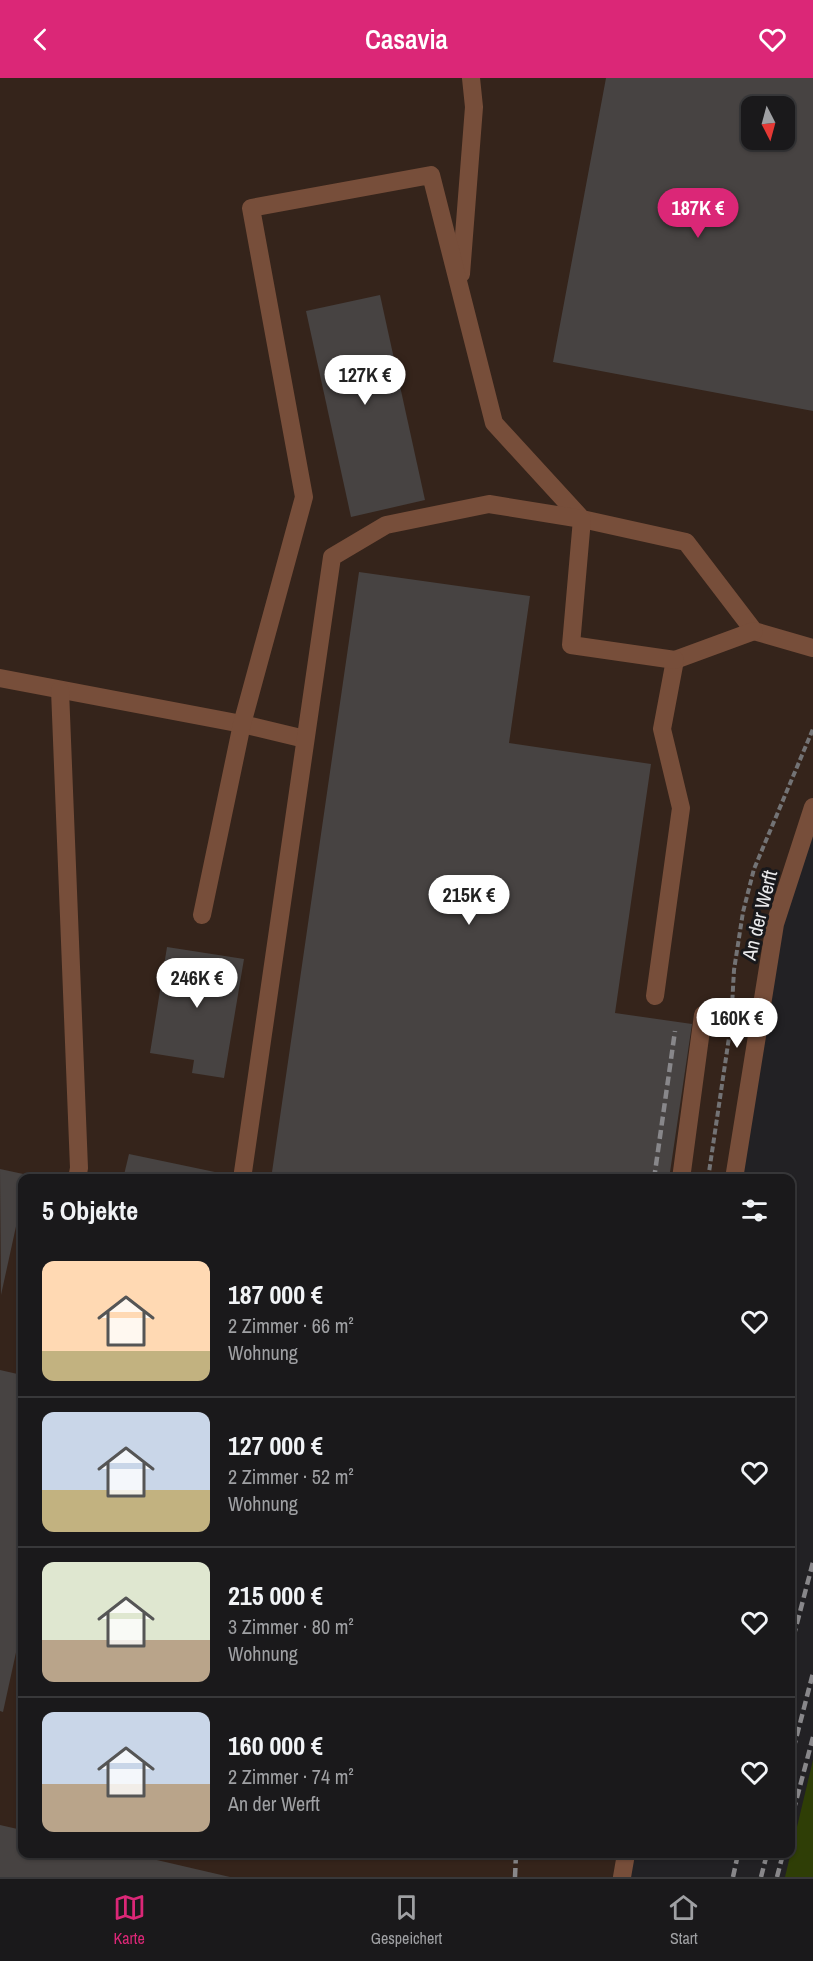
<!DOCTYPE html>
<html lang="de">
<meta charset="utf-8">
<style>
body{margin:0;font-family:"Archivo Narrow",sans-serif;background:#232224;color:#f1f3f6;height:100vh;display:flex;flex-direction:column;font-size:22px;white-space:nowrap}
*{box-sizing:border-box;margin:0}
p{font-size:20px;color:#9fa0a3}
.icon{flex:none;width:33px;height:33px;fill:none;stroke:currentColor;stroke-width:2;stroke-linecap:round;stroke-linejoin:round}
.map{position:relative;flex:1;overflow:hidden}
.sheet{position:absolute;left:18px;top:1096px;width:777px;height:684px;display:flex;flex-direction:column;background:#1a191b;border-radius:12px;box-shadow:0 2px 4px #0004,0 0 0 2px #38383a}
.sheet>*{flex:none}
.needle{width:39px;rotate:174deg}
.controls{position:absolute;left:741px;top:18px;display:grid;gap:12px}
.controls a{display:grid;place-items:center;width:54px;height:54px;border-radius:12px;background:#1a191b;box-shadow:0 2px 4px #0004,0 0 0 2px #38383a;font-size:30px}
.price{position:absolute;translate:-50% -51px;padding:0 14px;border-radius:21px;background:#fff;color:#222;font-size:20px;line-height:39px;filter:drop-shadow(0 2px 3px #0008)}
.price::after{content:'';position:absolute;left:50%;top:36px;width:18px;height:14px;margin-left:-9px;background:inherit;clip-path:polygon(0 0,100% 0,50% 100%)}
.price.selected{background:#db2777;color:#fff}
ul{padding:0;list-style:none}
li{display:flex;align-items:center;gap:18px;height:150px;padding:0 24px}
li+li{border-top:2px solid #38383a}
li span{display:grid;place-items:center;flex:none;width:168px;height:120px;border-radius:12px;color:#555}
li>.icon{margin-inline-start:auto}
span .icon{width:72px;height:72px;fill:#fffc;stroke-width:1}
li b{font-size:26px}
h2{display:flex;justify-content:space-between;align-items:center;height:72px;padding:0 24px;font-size:26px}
header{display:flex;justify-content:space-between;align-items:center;height:78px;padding:0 24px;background:#db2777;color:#fff;font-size:27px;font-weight:600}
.menu{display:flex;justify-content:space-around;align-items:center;height:84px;border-top:2px solid #38383a;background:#1a191b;font-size:16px;color:#9fa0a3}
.menu a{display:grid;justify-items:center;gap:3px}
.menu .selected{color:#db2777}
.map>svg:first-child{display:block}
</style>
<header><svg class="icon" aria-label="back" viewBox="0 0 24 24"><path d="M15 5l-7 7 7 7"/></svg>Casavia<svg class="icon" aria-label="heart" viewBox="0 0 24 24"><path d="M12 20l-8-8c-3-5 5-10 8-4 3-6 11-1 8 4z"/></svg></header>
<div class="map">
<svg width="813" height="1799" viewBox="0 0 813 1799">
<rect width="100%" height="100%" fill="#222124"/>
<path fill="#35241b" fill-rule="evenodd" d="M0,0h813v729l-38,117 -41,255h-712v675h604l-4,23h-622zM752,28h32v34h-32z"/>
<polygon fill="#2f3e06" points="813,1682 813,1799 785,1799"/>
<g fill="#474342" fill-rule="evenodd">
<path d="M606,0h207v333l-260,-49zM752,28h32v34h-32z"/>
<polygon points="380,217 425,422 351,439 306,233"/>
<polygon points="359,494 530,518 509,665 651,686 615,935 692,946 669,1101 271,1101"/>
<polygon points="167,869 244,881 224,1000 192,995 194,982 150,975"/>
<polygon points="129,1076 234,1098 233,1101 123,1101"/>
<polygon points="0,1091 28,1097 27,1101 22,1101 22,1121 1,1217"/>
<polygon points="0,1292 22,1297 22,1547 3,1634 0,1633"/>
<polygon points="0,1747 22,1752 22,1776 131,1776 230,1799 0,1799"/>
</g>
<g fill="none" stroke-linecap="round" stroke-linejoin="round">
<polyline stroke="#737375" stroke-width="4" stroke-dasharray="6 3" stroke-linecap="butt" points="708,1101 731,946 734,892 743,834 754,791 813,651"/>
<g stroke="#774e3a" stroke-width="18">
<polyline points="461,196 474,29 471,0"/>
<polyline points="0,600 242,646 305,661"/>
<polyline points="60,612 79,1090 77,1101"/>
<polyline points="202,837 242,646 304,419 251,130 431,97 494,345 582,441 686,464 754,553 813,570"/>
<polyline points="655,918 681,730 662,651 675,582 754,553"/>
<polyline points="242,1101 332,479 386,447 489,426 582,441 571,567 675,582"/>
<polyline points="681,1101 703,937"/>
<polyline points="734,1101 775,846 813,729"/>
<polyline points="622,1799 626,1776"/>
</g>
<g stroke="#88878a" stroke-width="4.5" stroke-dasharray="9 4.5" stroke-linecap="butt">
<polyline points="654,1101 675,953"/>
<polyline points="790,1572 813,1484"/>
<polyline points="790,1684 813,1595"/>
<polyline points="790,1746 813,1659"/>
<polyline points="515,1799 516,1776"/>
<polyline points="733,1799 738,1776"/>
<polyline points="761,1799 767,1776"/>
<polyline points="777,1799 783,1776"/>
</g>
</g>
<g text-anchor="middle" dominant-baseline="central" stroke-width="6" stroke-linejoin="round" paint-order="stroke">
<g font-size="20" fill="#eaeaec" stroke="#18181b">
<text transform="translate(759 837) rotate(-76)">An der Werft</text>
</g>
</g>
</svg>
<div class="controls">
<a><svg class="needle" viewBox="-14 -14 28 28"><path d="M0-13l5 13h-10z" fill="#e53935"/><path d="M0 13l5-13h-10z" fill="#9fa0a3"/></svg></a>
</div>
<b class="price selected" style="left:698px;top:161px">187K €</b>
<b class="price" style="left:365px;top:328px">127K €</b>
<b class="price" style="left:469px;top:848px">215K €</b>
<b class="price" style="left:197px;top:931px">246K €</b>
<b class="price" style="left:737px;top:971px">160K €</b>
<section class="sheet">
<h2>5 Objekte<svg class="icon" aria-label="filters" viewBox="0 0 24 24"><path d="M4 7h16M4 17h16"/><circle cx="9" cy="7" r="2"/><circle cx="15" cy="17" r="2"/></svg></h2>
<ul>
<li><span style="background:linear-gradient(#ffd9b3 75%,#c2b280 0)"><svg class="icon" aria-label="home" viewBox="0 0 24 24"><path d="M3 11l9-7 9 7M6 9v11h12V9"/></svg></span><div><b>187 000 €</b><p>2 Zimmer · 66 m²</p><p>Wohnung</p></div><svg class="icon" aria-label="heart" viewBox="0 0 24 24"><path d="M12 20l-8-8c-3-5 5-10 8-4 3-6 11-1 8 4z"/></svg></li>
<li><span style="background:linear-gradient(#c9d6e8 65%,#c2b280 0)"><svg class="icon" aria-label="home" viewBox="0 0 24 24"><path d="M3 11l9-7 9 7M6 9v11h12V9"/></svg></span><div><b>127 000 €</b><p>2 Zimmer · 52 m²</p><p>Wohnung</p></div><svg class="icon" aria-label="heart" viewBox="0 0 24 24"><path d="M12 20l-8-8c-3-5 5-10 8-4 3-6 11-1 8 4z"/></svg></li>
<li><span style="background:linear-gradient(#dfe7d0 65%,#b9a48a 0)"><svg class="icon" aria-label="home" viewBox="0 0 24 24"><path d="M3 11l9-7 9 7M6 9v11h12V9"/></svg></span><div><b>215 000 €</b><p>3 Zimmer · 80 m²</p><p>Wohnung</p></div><svg class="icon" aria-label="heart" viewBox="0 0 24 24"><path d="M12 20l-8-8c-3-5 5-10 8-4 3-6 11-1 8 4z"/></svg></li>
<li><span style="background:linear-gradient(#c9d6e8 60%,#b9a48a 0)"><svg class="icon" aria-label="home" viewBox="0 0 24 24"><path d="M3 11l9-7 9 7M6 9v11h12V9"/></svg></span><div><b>160 000 €</b><p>2 Zimmer · 74 m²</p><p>An der Werft</p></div><svg class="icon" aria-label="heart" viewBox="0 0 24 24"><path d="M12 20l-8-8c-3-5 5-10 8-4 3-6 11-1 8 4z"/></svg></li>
</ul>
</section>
</div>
<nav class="menu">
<a class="selected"><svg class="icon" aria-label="map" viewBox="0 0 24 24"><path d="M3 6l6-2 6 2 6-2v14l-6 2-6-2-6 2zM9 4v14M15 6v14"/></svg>Karte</a>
<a><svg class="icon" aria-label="saved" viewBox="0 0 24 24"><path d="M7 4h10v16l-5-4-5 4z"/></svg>Gespeichert</a>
<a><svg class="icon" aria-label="home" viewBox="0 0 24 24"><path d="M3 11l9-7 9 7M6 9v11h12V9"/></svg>Start</a>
</nav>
